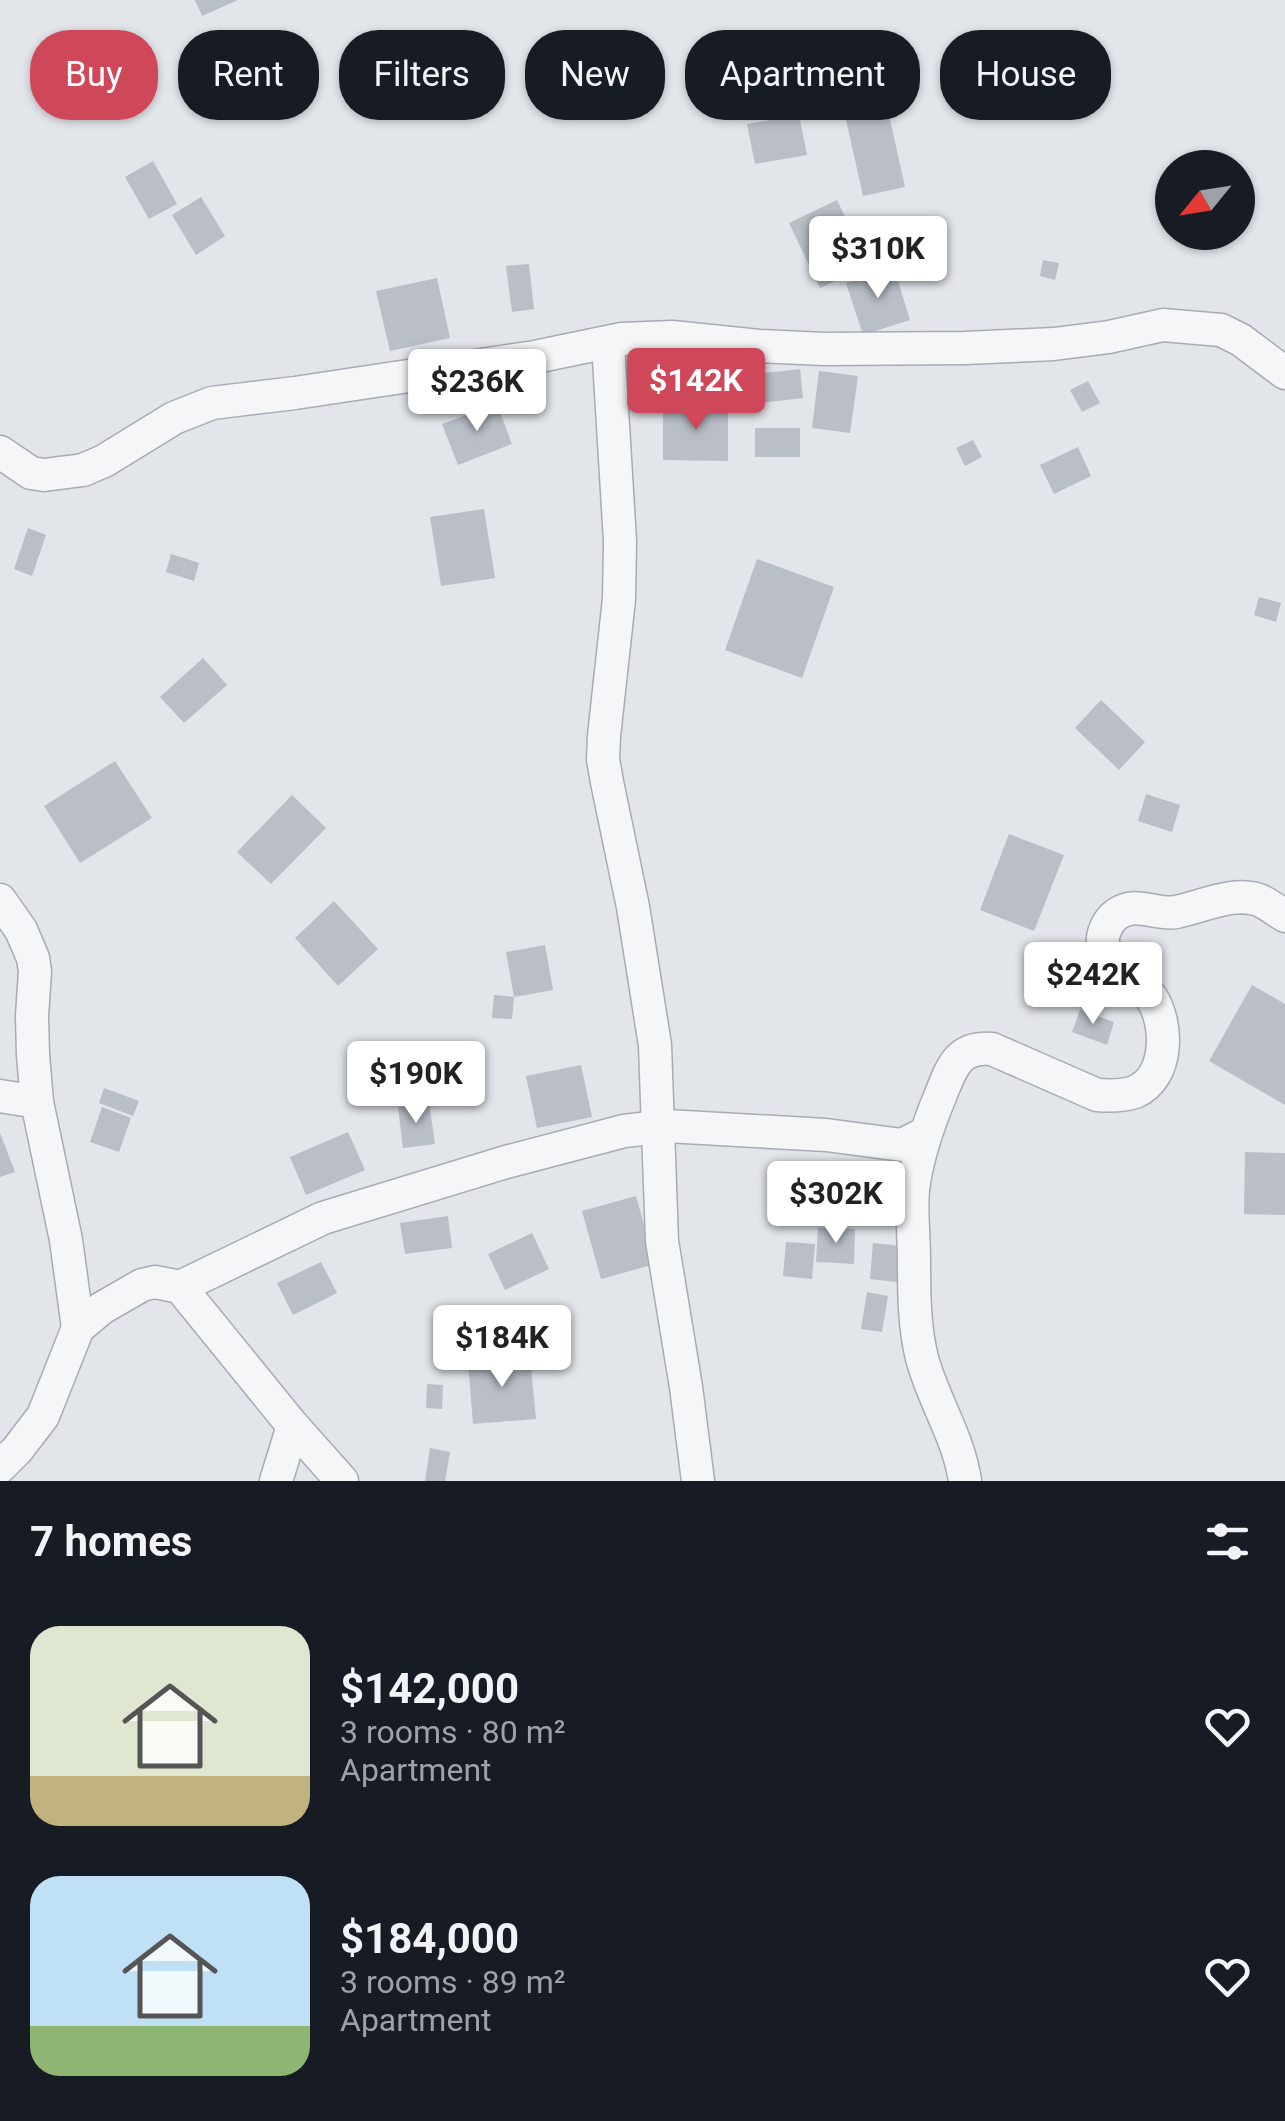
<!DOCTYPE html>
<meta charset="utf-8">
<style>
body{margin:0;font-family:Roboto,sans-serif;background:#20242c;color:#f1f3f6;height:100vh;display:flex;flex-direction:column;font-size:38px;white-space:nowrap}
*{box-sizing:border-box;margin:0}
p{font-size:32px;color:#9ea1a6}
.icon{flex:none;width:55px;height:55px;fill:none;stroke:currentColor;stroke-width:2;stroke-linecap:round;stroke-linejoin:round}
.map{position:relative;height:1481px;overflow:hidden}
.drawer{display:flex;flex-direction:column;background:#171b24;flex:1}
.drawer>*{flex:none}
.guide{position:absolute;left:30px;top:30px;width:1225px;height:90px;display:flex;gap:20px}
.needle{width:65px;rotate:240deg}
.fabs{position:absolute;left:1155px;top:150px;display:grid;gap:20px}
.fabs a{display:grid;place-items:center;width:100px;height:100px;border-radius:50%;background:#171b24;box-shadow:0 2px 8px #0004;font-size:50px}
.price{position:absolute;translate:-50% -85px;padding:0 22px;border-radius:10px;background:#fff;color:#222;font-size:32px;line-height:65px;filter:drop-shadow(0 2px 5px #0008)}
.price::after{content:'';position:absolute;left:50%;top:60px;width:30px;height:22px;margin-left:-15px;background:inherit;clip-path:polygon(0 0,100% 0,50% 100%)}
.price.selected{background:#ce485a;color:#fff}
ul{padding:0;list-style:none}
li{display:flex;align-items:center;gap:30px;height:250px;padding:0 30px}
li span{display:grid;place-items:center;flex:none;width:280px;height:200px;border-radius:30px;color:#555}
li>.icon{margin-inline-start:auto}
span .icon{width:120px;height:120px;fill:#fffc;stroke-width:1}
li b{font-size:42px}
h2{display:flex;justify-content:space-between;align-items:center;height:120px;padding:0 30px;font-size:42px}
.pill{padding:0 35px;border-radius:40px;background:#171b24;box-shadow:0 2px 8px #0004;font-size:35px;line-height:90px}
.pill.selected{background:#ce485a;color:#fff}
.map>svg:first-child{display:block}
</style>
<div class="map">
<svg width="1285" height="1481" viewBox="0 0 1285 1481">
<rect width="100%" height="100%" fill="#e2e5ea"/>
<g fill="#b9bec7">
<polygon points="195,0 238,0 202,16"/>
<polygon points="887,106 905,187 863,196 845,115"/>
<polygon points="799,115 807,155 755,164 747,124"/>
<polygon points="153,161 177,204 149,219 125,177"/>
<polygon points="201,197 225,236 196,255 172,215"/>
<polygon points="837,200 868,266 820,288 789,223"/>
<polygon points="1043,260 1059,263 1055,280 1040,276"/>
<polygon points="529,264 534,309 512,312 506,266"/>
<polygon points="894,268 910,320 863,335 846,283"/>
<polygon points="437,278 450,338 390,351 376,291"/>
<polygon points="800,369 803,398 759,403 756,374"/>
<polygon points="674,370 716,370 716,397 673,396"/>
<polygon points="819,371 858,376 850,433 812,428"/>
<polygon points="1088,381 1100,403 1082,412 1070,390"/>
<polygon points="497,404 512,444 458,465 442,424"/>
<polygon points="663,405 728,406 728,461 663,460"/>
<rect x="755" y="428" width="45" height="29"/>
<polygon points="973,440 982,457 965,466 956,448"/>
<polygon points="1078,447 1091,476 1054,494 1040,465"/>
<polygon points="484,509 495,578 441,586 430,517"/>
<polygon points="28,528 46,535 32,576 14,569"/>
<polygon points="171,554 199,563 194,581 166,572"/>
<polygon points="757,559 834,587 802,678 725,650"/>
<polygon points="1259,597 1281,603 1276,622 1254,615"/>
<polygon points="203,658 227,685 184,723 160,697"/>
<polygon points="1101,700 1145,742 1119,770 1075,728"/>
<polygon points="115,761 152,818 80,863 44,806"/>
<polygon points="1146,794 1180,805 1172,832 1138,821"/>
<polygon points="292,795 326,828 271,884 237,852"/>
<polygon points="1009,834 1064,855 1034,931 980,910"/>
<polygon points="334,901 378,949 338,986 295,938"/>
<polygon points="545,945 553,990 514,997 506,952"/>
<polygon points="1252,985 1285,1004 1285,1105 1209,1061"/>
<polygon points="494,995 514,997 512,1019 492,1018"/>
<polygon points="1080,1010 1114,1022 1107,1045 1072,1032"/>
<polygon points="452,1053 471,1054 471,1075 451,1074"/>
<polygon points="581,1065 592,1117 537,1128 526,1076"/>
<polygon points="104,1088 139,1101 133,1116 99,1103"/>
<polygon points="429,1103 435,1144 403,1148 398,1107"/>
<polygon points="102,1107 131,1118 119,1152 90,1142"/>
<polygon points="348,1132 365,1170 306,1195 290,1157"/>
<polygon points="0,1133 15,1172 0,1177"/>
<polygon points="1245,1152 1285,1153 1285,1215 1244,1214"/>
<polygon points="636,1196 655,1264 601,1279 582,1211"/>
<polygon points="448,1216 452,1248 405,1254 400,1223"/>
<polygon points="818,1228 855,1229 854,1264 816,1262"/>
<polygon points="532,1233 549,1269 505,1290 488,1254"/>
<polygon points="786,1242 815,1244 812,1279 783,1276"/>
<polygon points="873,1243 910,1247 906,1283 870,1279"/>
<polygon points="321,1262 337,1293 293,1315 277,1283"/>
<polygon points="867,1292 888,1296 882,1332 861,1329"/>
<polygon points="530,1357 536,1419 473,1424 468,1361"/>
<polygon points="427,1384 443,1385 442,1409 426,1408"/>
<polygon points="430,1448 450,1452 445,1481 425,1481"/>
</g>
<g fill="none" stroke-linecap="round" stroke-linejoin="round">
<defs>
<g id="minor">
<polyline points="608,343 620,541 619,599 604,736 603,759 607,782 633,907 655,1045 662,1241 686,1387 698,1481"/>
<polyline points="0,452 31,473 44,475 83,470 104,461 174,418 212,403 295,393 535,357 622,339 672,337 759,346 824,349 965,348 1054,344 1109,337 1163,325 1221,330 1241,340 1285,373"/>
<polyline points="0,900 21,930 33,958 35,971 32,1016 33,1055 37,1102 66,1240 78,1328"/>
<polyline points="0,1096 37,1102"/>
<polyline points="180,1287 323,1218 506,1162 624,1131 667,1126 826,1135 902,1145 924,1134"/>
<polyline points="0,1467 17,1450 43,1416 78,1328 102,1308 142,1285 155,1282 180,1287 293,1426 342,1481"/>
<polyline points="276,1481 293,1426"/>
<path d="M965,1481c-6,-43 -32,-81 -43,-123 -8,-31 -8,-67 -8,-99 0,-23 -3,-47 -1,-69 4,-34 15,-65 28,-96 11,-27 17,-48 51,-45l105,46c12,1 26,1 38,-3 34,-15 34,-68 16,-95 -11,-16 -41,-33 -47,-50 -4,-11 4,-27 13,-33 19,-14 40,2 59,-2 26,-5 56,-21 83,-12 9,4 18,11 26,16"/>
</g>
</defs>
<use href="#minor" stroke="#a7acb4" stroke-width="35"/>
<use href="#minor" stroke="#f4f6f8" stroke-width="32"/>
</g>
</svg>
<div class="fabs">
<a><svg class="needle" viewBox="-14 -14 28 28"><path d="M0-13l5 13h-10z" fill="#e53935"/><path d="M0 13l5-13h-10z" fill="#9ea1a6"/></svg></a>
</div>
<b class="price" style="left:878px;top:301px">$310K</b>
<b class="price selected" style="left:696px;top:433px">$142K</b>
<b class="price" style="left:477px;top:434px">$236K</b>
<b class="price" style="left:1093px;top:1027px">$242K</b>
<b class="price" style="left:416px;top:1126px">$190K</b>
<b class="price" style="left:836px;top:1246px">$302K</b>
<b class="price" style="left:502px;top:1390px">$184K</b>
<div class="guide">
<a class="pill selected">Buy</a>
<a class="pill">Rent</a>
<a class="pill">Filters</a>
<a class="pill">New</a>
<a class="pill">Apartment</a>
<a class="pill">House</a>
</div>
</div>
<section class="drawer">
<h2>7 homes<svg class="icon" aria-label="filters" viewBox="0 0 24 24"><path d="M4 7h16M4 17h16"/><circle cx="9" cy="7" r="2"/><circle cx="15" cy="17" r="2"/></svg></h2>
<ul>
<li><span style="background:linear-gradient(#dfe7d0 75%,#c2b280 0)"><svg class="icon" aria-label="home" viewBox="0 0 24 24"><path d="M3 11l9-7 9 7M6 9v11h12V9"/></svg></span><div><b>$142,000</b><p>3 rooms · 80 m²</p><p>Apartment</p></div><svg class="icon" aria-label="heart" viewBox="0 0 24 24"><path d="M12 20l-8-8c-3-5 5-10 8-4 3-6 11-1 8 4z"/></svg></li>
<li><span style="background:linear-gradient(#bfe0f5 75%,#8fb573 0)"><svg class="icon" aria-label="home" viewBox="0 0 24 24"><path d="M3 11l9-7 9 7M6 9v11h12V9"/></svg></span><div><b>$184,000</b><p>3 rooms · 89 m²</p><p>Apartment</p></div><svg class="icon" aria-label="heart" viewBox="0 0 24 24"><path d="M12 20l-8-8c-3-5 5-10 8-4 3-6 11-1 8 4z"/></svg></li>
</ul>
</section>
